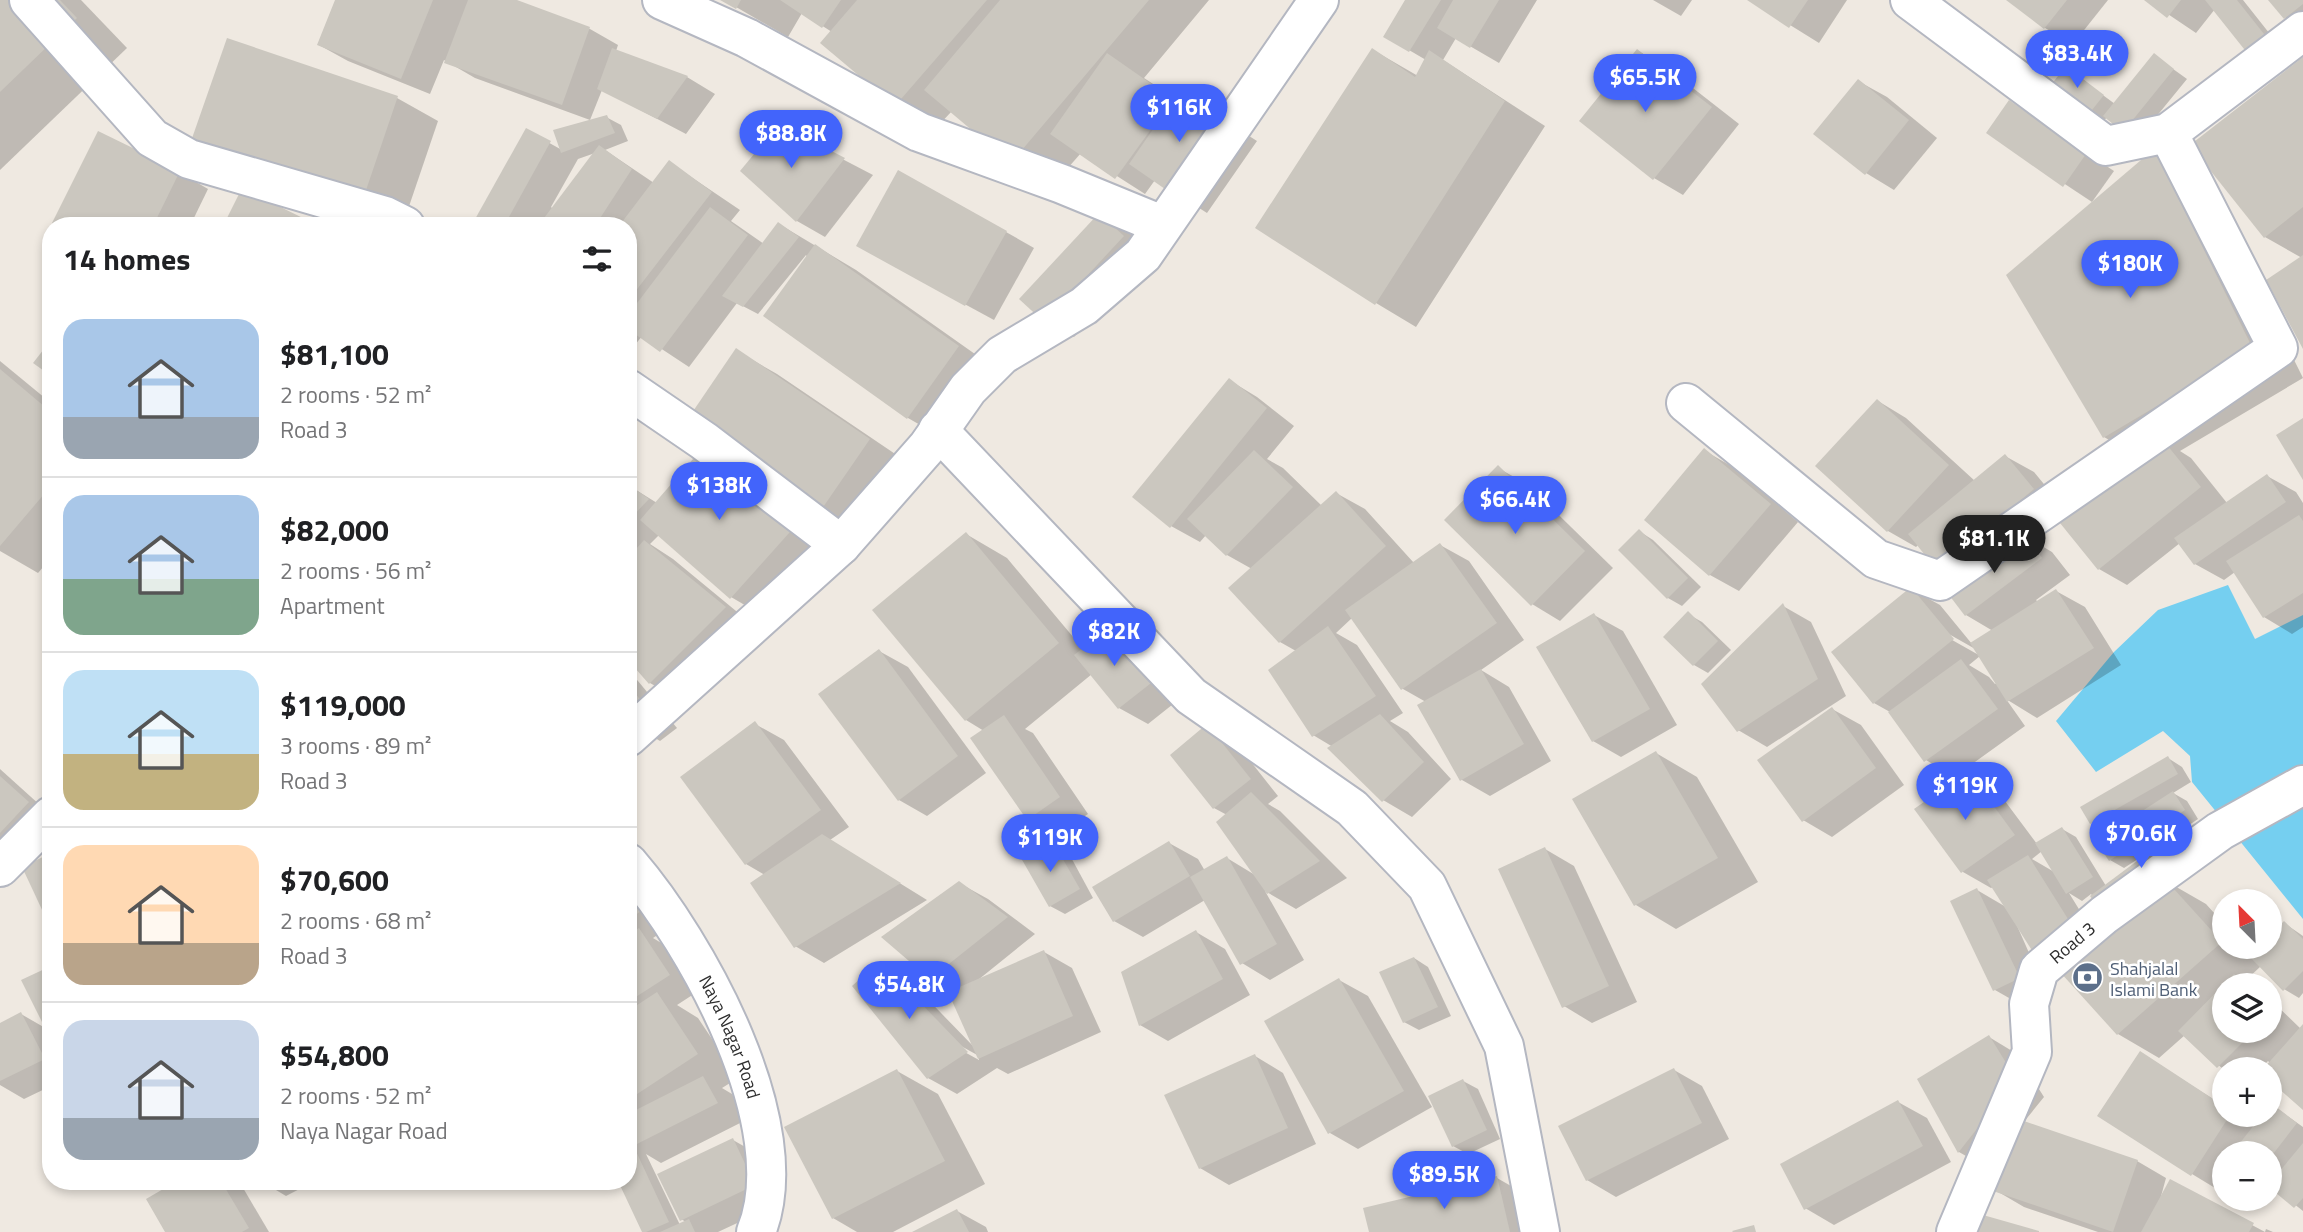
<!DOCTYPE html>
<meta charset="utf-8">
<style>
body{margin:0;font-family:"Titillium Web",sans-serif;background:#f6f6f6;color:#202124;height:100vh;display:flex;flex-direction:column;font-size:26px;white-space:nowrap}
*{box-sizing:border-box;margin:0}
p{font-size:23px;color:#757577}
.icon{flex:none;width:38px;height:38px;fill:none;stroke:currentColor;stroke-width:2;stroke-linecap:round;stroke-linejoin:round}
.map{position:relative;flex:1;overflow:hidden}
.details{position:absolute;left:42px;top:217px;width:595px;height:973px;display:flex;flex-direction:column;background:#fff;border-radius:28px;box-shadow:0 4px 10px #0003}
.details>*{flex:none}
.needle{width:46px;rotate:336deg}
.tools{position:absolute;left:2212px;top:889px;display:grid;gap:14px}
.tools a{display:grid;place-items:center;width:70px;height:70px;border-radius:50%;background:#fff;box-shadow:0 4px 10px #0003;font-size:35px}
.price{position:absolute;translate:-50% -60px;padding:0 16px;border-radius:24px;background:#4264fb;color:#fff;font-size:23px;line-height:46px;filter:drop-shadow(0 2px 4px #0008)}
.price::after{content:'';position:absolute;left:50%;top:42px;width:21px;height:16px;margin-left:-10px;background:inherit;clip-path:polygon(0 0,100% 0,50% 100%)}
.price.selected{background:#222;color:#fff}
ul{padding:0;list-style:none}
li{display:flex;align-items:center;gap:21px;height:175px;padding:0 21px}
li+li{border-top:2px solid #e0e0e0}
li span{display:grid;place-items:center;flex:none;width:196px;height:140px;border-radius:21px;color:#555}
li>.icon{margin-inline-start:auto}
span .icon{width:84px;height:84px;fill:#fffc;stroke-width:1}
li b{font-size:30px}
h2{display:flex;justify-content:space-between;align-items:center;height:84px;padding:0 21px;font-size:30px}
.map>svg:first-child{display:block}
</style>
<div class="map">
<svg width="2303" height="1232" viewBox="0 0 2303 1232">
<rect width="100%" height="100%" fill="#efe9e1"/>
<polygon fill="#75cff0" points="2228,585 2255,639 2303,615 2303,919 2192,782 2190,756 2163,731 2096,772 2056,721 2114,652 2158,610"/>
<g fill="#0003" fill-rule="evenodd">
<polygon points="0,0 81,0 127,48 0,170"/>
<polygon points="337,0 512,0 590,29 618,45 616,51 687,77 715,94 686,134 602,90 590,120 475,78 444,60 430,94 348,61 319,45"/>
<polygon points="724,0 1209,0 1144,78 1176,99 1180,92 1257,141 1207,213 1155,180 1145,194 1081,153 1053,185 952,111 936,128 896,105 832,32 802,13 788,37"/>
<polygon points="1407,0 1537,0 1499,63 1456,38 1443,60 1545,126 1416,327 1376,303 1373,50 1418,76 1426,60 1385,36"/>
<polygon points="1653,0 1692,0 1681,16"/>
<polygon points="1750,0 1847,0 1819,43"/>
<polygon points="2009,0 2108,0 2073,44 2045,28"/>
<polygon points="2147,0 2243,0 2281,48 2215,9 2196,33"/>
<polygon points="2270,0 2303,0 2303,28 2286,18"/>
<polygon points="1638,51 1666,67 1739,124 1683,195 1654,178"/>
<polygon points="2155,56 2187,79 2138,139 2107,117 2103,122 2089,114 2066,68 2115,104"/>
<polygon points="2303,59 2303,345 2302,258 2265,237"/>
<polygon points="1858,81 1887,97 1937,138 1894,190 1866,173"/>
<polygon points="397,98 438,121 403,224 233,167"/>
<polygon points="2009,102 2114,171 2092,202 1988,133"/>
<path d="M606,117l15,8 7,16 -23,9 49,33 15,-21 71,48 -9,11 33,23 15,-20 77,46 143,101 -51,70 -40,-23 -102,-163 -48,59 -21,-11 -48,64 -47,-31 -14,18v-128h-142l40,-96 36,20zM595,153l-42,56 -2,-2 27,-48z"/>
<polygon points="779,126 873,175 825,237 797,221 742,170"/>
<polygon points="2154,152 2205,181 2303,378 2180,451 2191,458 2227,503 2267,476 2296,492 2303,503 2303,627 2292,634 2264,617 2235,572 2224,580 2195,564 2180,543 2127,585 2099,569 2142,459 2104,437"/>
<polygon points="179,172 208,189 190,226 61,226"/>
<polygon points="1100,216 1128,232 1151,253 1074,337 1045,320"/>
<polygon points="1006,232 1034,248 994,320 887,262"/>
<polygon points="737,351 777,374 910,464 772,621 731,597 659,535 650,544 673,559 753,625 678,699 650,683 628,657 628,485 657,503 707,446"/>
<polygon points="0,361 51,403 51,558 38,573 0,551"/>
<polygon points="1229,380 1257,397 1294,426 1267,459 1283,468 1322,506 1336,493 1365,509 1414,563 1440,545 1469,561 1524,640 1481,670 1509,687 1551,761 1490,796 1462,780 1426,702 1403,689 1352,618 1336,633 1357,645 1403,713 1390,721 1408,732 1451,779 1412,817 1383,800 1333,747 1313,735 1296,651 1280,642 1252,569 1227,555 1206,535 1200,542 1171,526"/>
<path d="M1878,401l28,17 69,63 30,-25 29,16 28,34 -37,30 27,16 18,23 -34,25 2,2 18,-11 29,16 36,58 -84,53 -31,-19 19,27 -71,51 -28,-17 -36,-48 -16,-9 37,-114 29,16 32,39 21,-13 -27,-16 -47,-71 -3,3 -28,-16zM1947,633l30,17v4l-32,-18zM1980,656l17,27 -2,1 -6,-7 -20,-12z"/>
<polygon points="1705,451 1733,467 1798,522 1739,591 1710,575 1646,519"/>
<polygon points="1498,468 1527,484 1613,568 1560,621 1532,604"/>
<polygon points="1639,531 1653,540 1701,587 1682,606 1668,598 1620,550"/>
<polygon points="966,534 1007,558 1084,650 1182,697 1148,724 1119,708 1092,674 1025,729 1033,733 1088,814 1056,835 1028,819 984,731 966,720"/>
<polygon points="1783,606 1811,622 1846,696 1767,747 1738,730"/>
<polygon points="1688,614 1702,622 1731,650 1708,673 1694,665"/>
<polygon points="1594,615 1623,631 1677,725 1621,757 1593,741"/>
<polygon points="879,651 908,667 986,773 927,816 899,800"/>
<polygon points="628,669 677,728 660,741 628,721"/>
<polygon points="1832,709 1861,725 1904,785 1832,837 1803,820"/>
<polygon points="755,724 784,740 849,827 830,840 927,900 824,963 795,946 765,875 746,864"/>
<polygon points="1207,726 1236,743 1278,796 1268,804 1280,811 1347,878 1296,909 1265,891 1304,960 1270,980 1242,963 1205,900 1143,937 1114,921 1169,843 1198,859 1205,871 1227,858 1255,875 1227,815 1214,808"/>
<polygon points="1656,753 1697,777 1758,882 1676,929 1636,905"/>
<path d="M2168,758l14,9 9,15 -18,11 14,8 11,18 -18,12 14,9 -28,41 40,23 18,20v23h20l8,8 9,-8h9v-10l14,-14 19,13v57l-4,5 -15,-9 -23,-23 -17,16 7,3h-27v46h46v-32l31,30 2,-2v81l-33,-30v-9h-5l5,-6 -2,-2 -8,8 -36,1 -39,-35 -26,23 -41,-24 -103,-113 32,73 -24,12 -28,-16 -18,-100 29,17 -13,-20 -2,1 -28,-16 5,-99 28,16 41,55 25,-15 14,8 30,49 36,-27 -1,-2 -17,11 -14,-8 24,-42 -1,-2 -28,15 -14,-8zM2042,851l14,22 -24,-14zM2069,893l13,8 9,-7 11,15 -4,31z"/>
<polygon points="0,769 51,815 0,857"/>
<polygon points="1052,842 1067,850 1093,898 1065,914 1050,906"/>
<polygon points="1545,849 1574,866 1637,1002 1592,1023 1564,1006"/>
<polygon points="628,873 671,926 653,938 668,947 697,992 677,1005 698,1018 738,1078 722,1088 732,1094 746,1120 661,1163 646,1154 680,1225 686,1222 681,1219 733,1140 761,1156 782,1202 718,1232 644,1232 628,1181"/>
<path d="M959,883l29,16 47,35 -57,46 66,-28 28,16 29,64 -93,42 -11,-6 -40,26 -29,-16 -48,-115 29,17 65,67 -20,-55 -23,-14zM961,1046l18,10v4l-20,-11z"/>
<polygon points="1196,932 1225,949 1250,995 1168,1041 1140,1025"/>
<polygon points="1414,958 1428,967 1451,1016 1419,1030 1404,1022"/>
<polygon points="51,968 51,1086 24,1099 0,1085 0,1025 21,1014 47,1029"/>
<polygon points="1339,980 1368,996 1432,1107 1358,1149 1330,1133"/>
<polygon points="1989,1037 2017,1054 2044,1097 2023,1123 2137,1161 2166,1178 2160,1200 2170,1181 2265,1232 2266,1229 2273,1232 2098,1232 2024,1207 1995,1190 1987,1168 1959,1152 1919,1080"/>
<polygon points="2140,1053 2224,1106 2224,1115 2238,1115 2256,1126 2265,1115 2270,1115 2272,1105 2303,1127 2303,1211 2270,1185 2270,1153 2224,1153 2224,1184 2220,1191 2192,1174"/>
<polygon points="1255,1056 1283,1073 1316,1144 1229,1185 1200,1168"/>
<polygon points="1674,1070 1702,1086 1729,1139 1616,1197 1587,1180"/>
<polygon points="897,1071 938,1094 985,1184 893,1232 857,1232 833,1218"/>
<polygon points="1463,1081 1478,1089 1500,1139 1468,1154 1453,1146"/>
<polygon points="1898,1102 1927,1118 1951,1162 1834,1225 1805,1208"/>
<polygon points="1497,1178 1525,1194 1534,1232 1370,1232"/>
<polygon points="180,1181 239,1181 269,1232 167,1232"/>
<polygon points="261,1181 315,1181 286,1196"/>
<polygon points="957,1211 986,1227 988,1232 916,1232"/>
</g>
<g fill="#cbc7bf">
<polygon points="0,0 60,0 77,18 0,92"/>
<polygon points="335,0 433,0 401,79 317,45"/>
<polygon points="468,0 517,0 590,27 562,105 444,63"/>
<polygon points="720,0 741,0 736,9"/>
<polygon points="780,0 841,0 822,28"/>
<polygon points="857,0 987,0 895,106 820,43"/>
<polygon points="1000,0 1149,0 1011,163 924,90"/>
<polygon points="1405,0 1441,0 1409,52 1383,37"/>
<polygon points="1453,0 1499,0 1470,48 1437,28"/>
<polygon points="1747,0 1808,0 1789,28"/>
<polygon points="2006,0 2067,0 2044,29"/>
<polygon points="2144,0 2181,0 2167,18"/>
<polygon points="2205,0 2237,0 2268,39 2248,54"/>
<polygon points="2268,0 2303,0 2303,4 2284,19"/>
<polygon points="227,38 398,96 362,202 190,144"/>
<polygon points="612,48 688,76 657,119 597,89"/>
<polygon points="1372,48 1415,77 1429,50 1505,101 1375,305 1255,228"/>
<polygon points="1637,49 1712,107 1653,180 1579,121"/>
<polygon points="1107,53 1173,99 1115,179 1050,134"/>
<polygon points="2154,53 2174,69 2123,132 2103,116"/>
<polygon points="2303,57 2303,207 2264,238 2190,145"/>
<polygon points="2066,66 2104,95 2088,115 2050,86"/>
<polygon points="1858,79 1909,120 1865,175 1813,134"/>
<polygon points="1180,90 1230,123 1178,198 1129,164"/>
<polygon points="2009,100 2086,154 2063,187 1986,133"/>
<polygon points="607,115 615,133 561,153 553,130"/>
<polygon points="779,124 845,158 796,222 740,171"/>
<polygon points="526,128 551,141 504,226 483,226 474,221"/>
<polygon points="98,131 180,171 153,226 58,226 52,223"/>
<polygon points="599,145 632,169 595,226 538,226"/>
<polygon points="2154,149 2253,349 2103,438 2006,275"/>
<polygon points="669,160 712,192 628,301 628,226 619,226"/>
<polygon points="898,170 1007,231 965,306 856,246"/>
<polygon points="242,188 311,222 309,226 223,226"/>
<polygon points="710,207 748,235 660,352 628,329 628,315"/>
<polygon points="1099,213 1124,236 1044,322 1019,299"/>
<polygon points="778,222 799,237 743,307 722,296"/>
<polygon points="815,244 959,346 907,419 763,316"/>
<polygon points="2303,255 2303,349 2266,280"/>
<polygon points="51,340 51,376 33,363"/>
<polygon points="736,348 870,439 817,516 683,426"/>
<polygon points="0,369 51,412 51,486 0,546"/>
<polygon points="1229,378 1267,408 1170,528 1132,497"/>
<polygon points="1877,399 1949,465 1887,532 1815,466"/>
<polygon points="2303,418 2303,480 2276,435"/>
<polygon points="2163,440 2201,487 2098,570 2060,523"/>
<polygon points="706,444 798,523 730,599 640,520"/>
<polygon points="1704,448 1771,504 1709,576 1644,520"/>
<polygon points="1254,450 1293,487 1226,556 1187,519"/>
<polygon points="2005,454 2034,489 1937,570 1908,534"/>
<polygon points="1498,465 1585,551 1531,606 1444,520"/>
<polygon points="2267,474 2286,502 2194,565 2174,538"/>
<polygon points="628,484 649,499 628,521"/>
<polygon points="1336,491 1386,546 1279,643 1228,588"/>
<polygon points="2299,515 2303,521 2303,593 2263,618 2226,561"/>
<polygon points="1639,529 1688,578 1667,599 1618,550"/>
<polygon points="966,532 1059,643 965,721 872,610"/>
<polygon points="2024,533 2042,558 1965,616 1946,591"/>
<polygon points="644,540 726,607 649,684 628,660 628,558"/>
<polygon points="1440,543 1497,623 1401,690 1345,610"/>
<polygon points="1911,587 1954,639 1873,704 1831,652"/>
<polygon points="2056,589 2094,648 2007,702 1970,643"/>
<polygon points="1783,603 1818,679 1737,732 1701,684"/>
<polygon points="1688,611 1718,641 1693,666 1663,637"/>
<polygon points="1594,613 1650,709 1592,742 1536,647"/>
<polygon points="1111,626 1155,680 1118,709 1074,655"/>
<polygon points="1328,626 1376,696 1312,737 1268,670"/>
<polygon points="879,649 958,756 898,801 818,694"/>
<polygon points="1961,659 1998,709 1924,762 1888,712"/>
<polygon points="1481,669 1524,744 1460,781 1417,705"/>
<polygon points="628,685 650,711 628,724"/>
<polygon points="1832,707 1876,768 1802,822 1757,760"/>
<polygon points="1380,714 1424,762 1382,802 1327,748"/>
<polygon points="1004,715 1060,797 1027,820 970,738"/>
<polygon points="755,721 821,810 745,865 680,777"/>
<polygon points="1207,724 1251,779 1213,809 1170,755"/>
<polygon points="1656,751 1718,858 1634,906 1572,799"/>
<polygon points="2168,756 2178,774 2090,824 2080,807"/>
<polygon points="1968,771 2015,835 1961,873 1914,809"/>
<polygon points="0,776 29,802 0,833"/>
<polygon points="2173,791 2185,810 2109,861 2096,841"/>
<polygon points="1251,792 1320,861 1267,894 1216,822"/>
<polygon points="2062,827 2093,877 2066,894 2035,843"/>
<polygon points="2180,829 2191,844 2101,911 2090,896"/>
<polygon points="822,834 901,883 794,948 750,883"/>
<polygon points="1052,840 1080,889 1049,907 1021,858"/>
<polygon points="1169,841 1190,876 1113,922 1092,887"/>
<polygon points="1545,847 1609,986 1562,1008 1498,869"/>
<polygon points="51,853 51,929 22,867"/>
<polygon points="2028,855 2073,927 2033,952 1987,880"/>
<polygon points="1227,856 1277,944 1240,965 1190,877"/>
<polygon points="2164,878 2222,942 2117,1035 2060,972"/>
<polygon points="959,881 1008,917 930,979 881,937"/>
<polygon points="628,886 644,909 628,920"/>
<polygon points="1977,888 2020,978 1993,991 1950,901"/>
<polygon points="2284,921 2303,939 2303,971 2283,991 2249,956 2258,947 2270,947 2270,935"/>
<polygon points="639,928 670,975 628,1002 628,935"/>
<polygon points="1196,930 1223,979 1139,1026 1121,972"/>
<polygon points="1044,950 1073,1016 978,1059 948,992"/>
<polygon points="1414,957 1438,1007 1403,1023 1379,972"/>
<polygon points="880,961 968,1052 927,1079 852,986"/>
<polygon points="51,966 51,1040 21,980"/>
<polygon points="2234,974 2246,985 2224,985 2224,1031 2254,1031 2217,1068 2178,1031"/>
<polygon points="1339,978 1404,1091 1328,1134 1264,1021"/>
<polygon points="657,992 698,1054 628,1100 628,1011"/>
<polygon points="21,1012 45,1059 0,1081 0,1023"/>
<polygon points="2303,1024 2303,1110 2270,1081 2270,1069 2263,1069"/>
<polygon points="1989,1035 2016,1079 1958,1153 1917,1079"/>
<polygon points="2140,1051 2224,1106 2224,1115 2230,1115 2191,1176 2097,1116"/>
<polygon points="1255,1054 1288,1128 1199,1169 1164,1095"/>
<polygon points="1674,1068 1702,1123 1586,1181 1558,1126"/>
<polygon points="897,1069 945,1161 832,1219 784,1127"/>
<polygon points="703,1076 718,1103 631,1147 628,1114"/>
<polygon points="1463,1079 1487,1130 1452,1147 1428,1096"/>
<polygon points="1898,1100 1923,1146 1804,1210 1780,1164"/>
<polygon points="2271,1103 2297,1123 2270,1158 2270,1153 2232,1153 2262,1115 2270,1115"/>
<polygon points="2018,1119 2138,1160 2113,1232 1993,1191"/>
<polygon points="733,1138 755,1185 680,1221 657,1174"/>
<polygon points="2303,1143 2303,1198 2294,1208 2270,1188 2270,1183"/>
<polygon points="634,1147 669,1222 646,1232 642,1232 618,1181 628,1181 628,1150"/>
<polygon points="1497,1176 1510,1232 1369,1232 1363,1208"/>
<polygon points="2170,1179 2254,1223 2249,1232 2141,1232"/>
<polygon points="177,1181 221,1181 249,1228 242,1232 165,1232 146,1199"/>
<polygon points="957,1209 969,1232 912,1232"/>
<polygon points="1983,1215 2039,1231 2039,1232 1978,1232"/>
<polygon points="689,1219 695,1232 660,1232"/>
<polygon points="1754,1225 1756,1232 1733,1232 1732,1231"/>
</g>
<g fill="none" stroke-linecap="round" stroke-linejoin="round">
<defs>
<g id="street">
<polyline points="29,0 152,138 189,159 385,216 405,226"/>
<polyline points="662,0 747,38 919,132 1062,184 1162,225"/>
<polyline points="1910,0 2106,146 2168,133 2303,31"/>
<polyline points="628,389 704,441 841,545"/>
<polyline points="1686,403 1876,559 1940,581 2278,348 2168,133"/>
<polyline points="938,430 1191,696 1352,808 1427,886 1504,1046 1540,1232"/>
<polyline points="628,737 841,545 928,446 968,389 1002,355 1084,306 1143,255 1319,0"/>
<path id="s1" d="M628,863c69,80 171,263 128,369"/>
<polyline points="0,867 51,816"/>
<path id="s2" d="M1956,1232l76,-180 -3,-48 10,-34 65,-55 116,-84 83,-46"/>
</g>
</defs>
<use href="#street" stroke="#b4b7c1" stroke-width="42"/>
<use href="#street" stroke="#fff" stroke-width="38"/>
</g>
<defs>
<symbol id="bank-disc" viewBox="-11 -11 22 22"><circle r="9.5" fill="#5c6f8a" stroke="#fff"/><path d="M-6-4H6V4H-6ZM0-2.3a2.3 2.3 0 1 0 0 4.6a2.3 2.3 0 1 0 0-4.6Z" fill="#fff"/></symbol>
</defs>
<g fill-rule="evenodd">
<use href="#bank-disc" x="2070" y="960" width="35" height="35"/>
</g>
<g text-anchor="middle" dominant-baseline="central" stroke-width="5" stroke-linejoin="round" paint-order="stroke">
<g font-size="18" fill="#2e2e2e" stroke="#fff">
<text stroke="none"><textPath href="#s2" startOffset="322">Road 3</textPath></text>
<text stroke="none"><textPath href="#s1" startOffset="203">Naya Nagar Road</textPath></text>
</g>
<g font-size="18" fill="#4e5e75" stroke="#fff" text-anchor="start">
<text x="2110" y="968">Shahjalal<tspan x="2110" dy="21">Islami Bank</tspan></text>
</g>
</g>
</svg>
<div class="tools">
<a><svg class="needle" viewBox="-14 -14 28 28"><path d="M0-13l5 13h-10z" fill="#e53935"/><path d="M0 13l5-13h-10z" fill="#757577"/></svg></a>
<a><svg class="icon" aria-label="layers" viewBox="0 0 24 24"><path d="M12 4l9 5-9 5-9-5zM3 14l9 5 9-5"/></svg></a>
<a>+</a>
<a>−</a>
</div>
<b class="price" style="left:2077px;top:90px">$83.4K</b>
<b class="price" style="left:1645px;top:114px">$65.5K</b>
<b class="price" style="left:1179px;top:144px">$116K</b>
<b class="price" style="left:791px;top:170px">$88.8K</b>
<b class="price" style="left:2130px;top:300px">$180K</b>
<b class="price" style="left:719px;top:522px">$138K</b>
<b class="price" style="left:1515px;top:536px">$66.4K</b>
<b class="price selected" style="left:1994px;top:575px">$81.1K</b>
<b class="price" style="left:1114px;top:668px">$82K</b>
<b class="price" style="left:1965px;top:822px">$119K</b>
<b class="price" style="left:2141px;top:870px">$70.6K</b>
<b class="price" style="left:1050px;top:874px">$119K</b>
<b class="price" style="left:909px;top:1021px">$54.8K</b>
<b class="price" style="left:1444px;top:1211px">$89.5K</b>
<section class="details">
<h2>14 homes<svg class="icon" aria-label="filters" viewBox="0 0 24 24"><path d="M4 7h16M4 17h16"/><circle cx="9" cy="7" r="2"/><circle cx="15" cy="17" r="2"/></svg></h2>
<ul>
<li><span style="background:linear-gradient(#a9c7e8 70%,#9aa5b1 0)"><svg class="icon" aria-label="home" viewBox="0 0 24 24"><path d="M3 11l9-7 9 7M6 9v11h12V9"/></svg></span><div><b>$81,100</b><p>2 rooms · 52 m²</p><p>Road 3</p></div></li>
<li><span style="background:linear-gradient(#a9c7e8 60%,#7fa58c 0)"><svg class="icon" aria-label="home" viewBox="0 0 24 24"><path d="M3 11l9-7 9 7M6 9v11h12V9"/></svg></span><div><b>$82,000</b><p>2 rooms · 56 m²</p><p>Apartment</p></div></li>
<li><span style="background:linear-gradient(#bfe0f5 60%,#c2b280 0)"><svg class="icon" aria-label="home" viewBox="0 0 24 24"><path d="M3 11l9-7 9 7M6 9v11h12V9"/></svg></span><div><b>$119,000</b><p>3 rooms · 89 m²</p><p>Road 3</p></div></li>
<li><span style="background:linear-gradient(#ffd9b3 70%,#b9a48a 0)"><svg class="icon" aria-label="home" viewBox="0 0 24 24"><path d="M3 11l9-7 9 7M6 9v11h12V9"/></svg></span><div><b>$70,600</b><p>2 rooms · 68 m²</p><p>Road 3</p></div></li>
<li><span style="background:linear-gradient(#c9d6e8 70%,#9aa5b1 0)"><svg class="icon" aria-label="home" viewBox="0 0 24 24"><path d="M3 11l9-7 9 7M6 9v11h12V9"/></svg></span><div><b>$54,800</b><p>2 rooms · 52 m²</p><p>Naya Nagar Road</p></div></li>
</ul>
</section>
</div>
